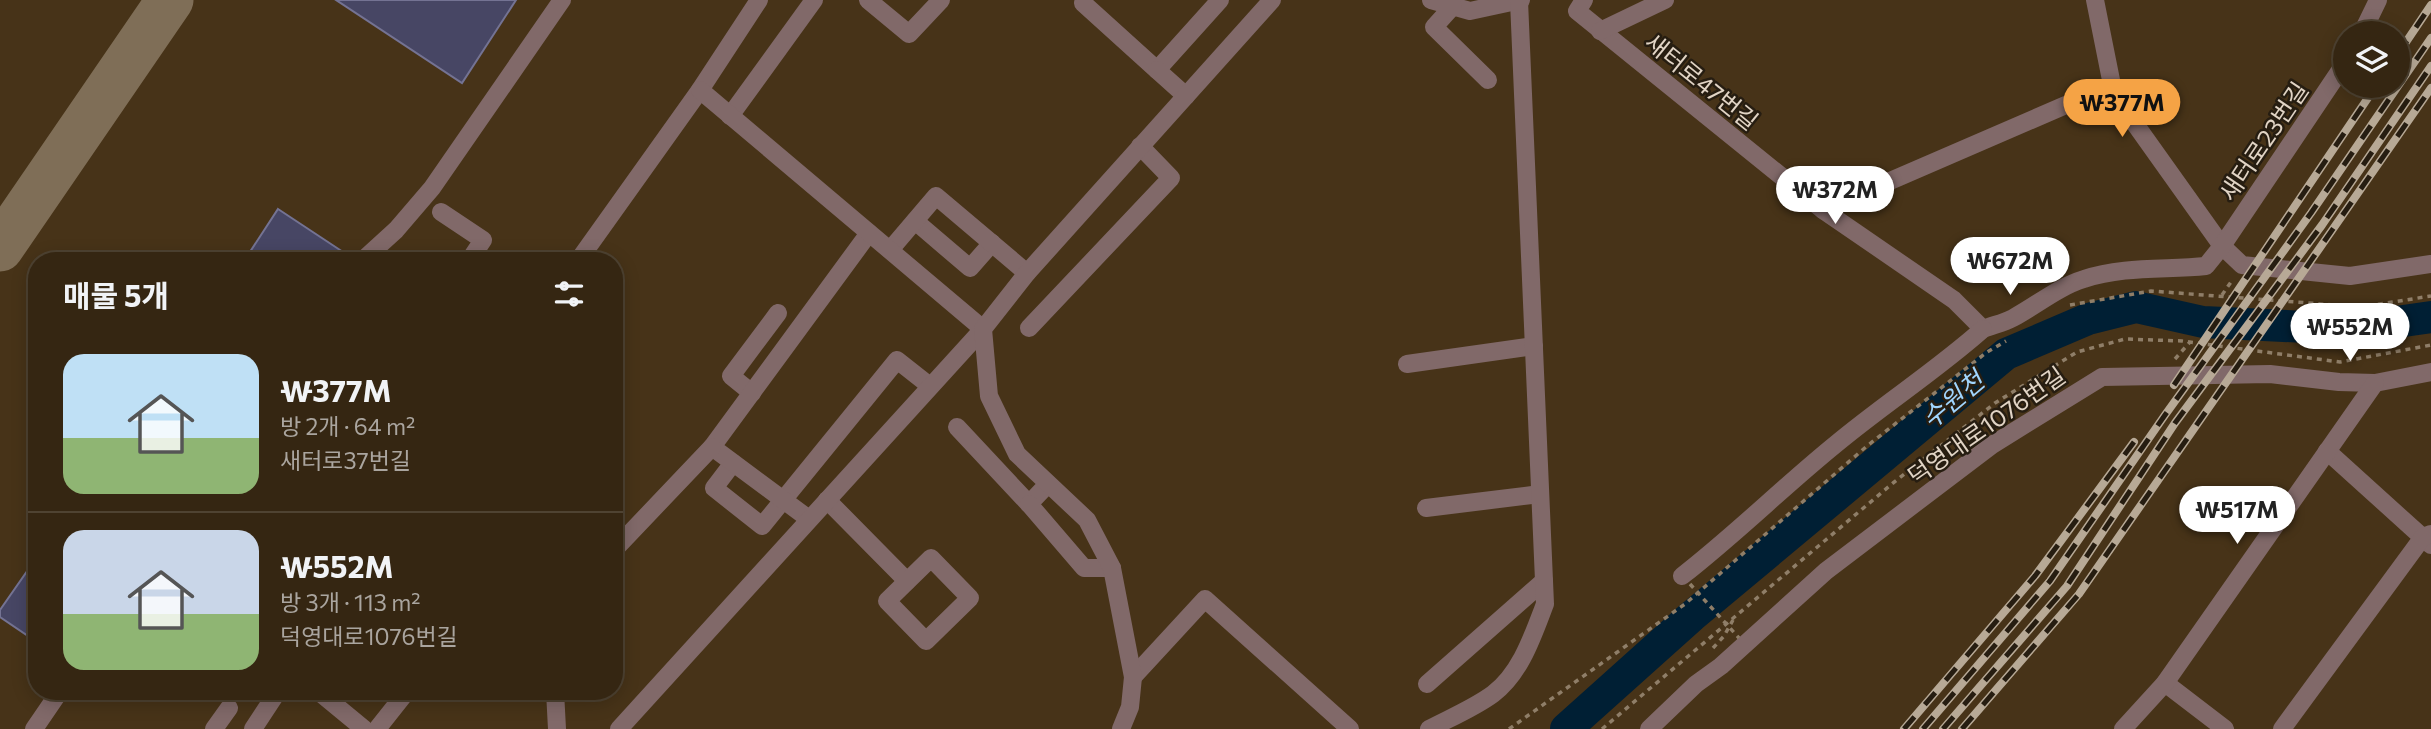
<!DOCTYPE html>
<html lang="ko">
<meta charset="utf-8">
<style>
body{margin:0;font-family:Commissioner,"Noto Sans KR",sans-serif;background:#403220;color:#f1f3f6;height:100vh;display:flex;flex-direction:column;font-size:26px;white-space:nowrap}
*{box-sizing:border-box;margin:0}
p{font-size:23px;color:#aaa59f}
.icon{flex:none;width:38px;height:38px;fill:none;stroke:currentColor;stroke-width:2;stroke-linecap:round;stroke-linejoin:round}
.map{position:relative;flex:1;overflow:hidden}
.sheet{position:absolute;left:28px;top:252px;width:595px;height:448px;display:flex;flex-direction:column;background:#352612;border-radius:28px;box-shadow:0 4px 18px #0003,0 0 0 2px #4f4332}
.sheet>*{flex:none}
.tools{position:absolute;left:2333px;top:21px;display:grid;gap:14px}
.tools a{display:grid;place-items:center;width:77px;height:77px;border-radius:50%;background:#352612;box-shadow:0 4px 18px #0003,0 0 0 2px #4f4332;font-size:35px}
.price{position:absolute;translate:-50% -60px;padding:0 16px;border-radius:24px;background:#fff;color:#222;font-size:23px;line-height:46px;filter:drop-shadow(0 2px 4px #0008)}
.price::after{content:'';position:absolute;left:50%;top:42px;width:21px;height:16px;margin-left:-10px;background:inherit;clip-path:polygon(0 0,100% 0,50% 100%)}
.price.active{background:#f5a345;color:#111}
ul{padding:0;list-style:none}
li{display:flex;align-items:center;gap:21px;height:175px;padding:0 35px}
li+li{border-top:2px solid #4f4332}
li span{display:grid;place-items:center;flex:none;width:196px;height:140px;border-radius:21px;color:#555}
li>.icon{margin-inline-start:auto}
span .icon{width:84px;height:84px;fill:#fffc;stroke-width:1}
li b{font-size:30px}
h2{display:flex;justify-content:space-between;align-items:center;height:84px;padding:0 35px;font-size:30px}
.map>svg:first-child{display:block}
</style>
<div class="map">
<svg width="2431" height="729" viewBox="0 0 2431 729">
<rect width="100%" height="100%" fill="#473318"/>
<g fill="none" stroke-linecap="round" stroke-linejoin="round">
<polyline stroke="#001f34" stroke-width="32" points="1566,729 1692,616 2006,354 2088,319 2136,307 2203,322 2347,329 2431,317"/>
<polyline stroke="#7f6e57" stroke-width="47" points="0,248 170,0"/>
</g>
<g fill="#474664" stroke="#747393" stroke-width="2">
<polygon points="336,0 516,0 462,83"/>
<polygon points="278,209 343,252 337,261 244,261"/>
<polygon points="37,557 37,642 0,617 0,610"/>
</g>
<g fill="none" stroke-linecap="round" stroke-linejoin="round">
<g stroke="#8f7e68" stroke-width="3.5" stroke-dasharray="5 5" stroke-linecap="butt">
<polyline points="2222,295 2233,279"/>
<polyline points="2070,305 2151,291 2361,307 2431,296"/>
<polyline points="2175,359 2190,342"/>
<polyline points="1713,648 1724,636 1733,620"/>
<polyline points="1509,729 1685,604 1867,446 1987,352 2006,341"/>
<polyline points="1602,729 1893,483 1995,403 2077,352 2125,339 2182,341 2340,362 2431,345"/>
</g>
<g stroke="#816969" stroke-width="18">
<polyline points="868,0 909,34 941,0"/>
<polyline points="1431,0 1470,11 1521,0"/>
<polyline points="1584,0 1577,11 1823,210 2112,85"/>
<polyline points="2095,0 2112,85 2123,107 2222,246 2242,265 2350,276 2431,264"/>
<polyline points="1083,3 1157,70 1220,0"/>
<polyline points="1453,6 1434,27 1488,80"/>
<polyline points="1600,31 1665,0"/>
<polyline points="2362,33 2378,0"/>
<polyline points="1157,70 1186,96"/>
<polyline points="730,116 814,0"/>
<path d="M1823,210l131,90 29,29c10,-4 21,-6 30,-11 24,-13 45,-31 71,-39 39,-13 81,-9 122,-13l16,-20 123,-183"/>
<polyline points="441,212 483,240 469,261"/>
<polyline points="915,221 970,268 992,243"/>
<polyline points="890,250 936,196 1027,273"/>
<polyline points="362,261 396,230 432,188 562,0"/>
<polyline points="578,261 700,90 759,0"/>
<polyline points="1029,328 1171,178 1140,146"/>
<polyline points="1407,364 1534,346"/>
<polyline points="752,393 731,376 778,313"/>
<polyline points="957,427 1029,504 1048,484"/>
<polyline points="2327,451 2431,545"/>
<polyline points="733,463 714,488 762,526 897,360 930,386"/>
<polyline points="827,500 907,581"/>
<polyline points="1029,504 1084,568 1112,568"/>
<polyline points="1426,508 1540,494"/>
<polyline points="809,519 712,447 869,233"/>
<polyline points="614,550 712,447"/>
<polygon points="931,558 970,598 926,641 887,601"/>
<path d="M1682,576c54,-42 101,-89 154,-132 48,-40 101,-74 147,-115"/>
<polyline points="1133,677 1205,599 1350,729"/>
<polyline points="2165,683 2225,729"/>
<polyline points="1427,684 1544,581"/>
<polyline points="318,691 364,729"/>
<polyline points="555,691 557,729"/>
<polyline points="34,729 60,691"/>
<polyline points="214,729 229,708"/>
<polyline points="253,729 278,691"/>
<polyline points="377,729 404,695 400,691"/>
<polyline points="619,729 983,329 700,90"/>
<polyline points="1121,729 1130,707 1133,677 1112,568 1087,520 1017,454 989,396 983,329 1027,273 1272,0"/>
<path d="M1429,729c21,-11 45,-21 64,-35 28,-21 40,-59 52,-90l-26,-603"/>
<polyline points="1649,729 1696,684 1721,666 1826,571 1992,445 2102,377 2270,374 2339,382 2375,383 2431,372"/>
<polyline points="2123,729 2165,683 2375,383"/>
<polyline points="2282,729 2423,537 2431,534"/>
</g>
<defs>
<g id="rail">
<polyline points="2398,54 2431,5"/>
<polyline points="2174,385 2376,86"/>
<polyline points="1904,729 2035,576 2134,442"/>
<polyline points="1923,729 2050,581 2165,415 2311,213 2431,38"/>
<polyline points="1943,729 2067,586 2175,423 2322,225 2431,66"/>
<polyline points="1962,729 2079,594 2431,88"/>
</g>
</defs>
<use href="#rail" stroke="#b7a996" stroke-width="8"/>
<use href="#rail" stroke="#261d11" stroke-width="5" stroke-dasharray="16" stroke-linecap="butt"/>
<polyline stroke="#8f7e68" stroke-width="3.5" stroke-dasharray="5 5" stroke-linecap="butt" points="1690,584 1739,638"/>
</g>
<g text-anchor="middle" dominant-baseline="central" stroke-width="5" stroke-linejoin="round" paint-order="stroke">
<g font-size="24" fill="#e1d4c5" stroke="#261d11">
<text transform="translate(1702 81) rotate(39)">새터로47번길</text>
<text transform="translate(2263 141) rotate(-56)">새터로23번길</text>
<text transform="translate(1986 425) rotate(-35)">덕영대로1076번길</text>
</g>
<g font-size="26" font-style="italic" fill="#a0d5fe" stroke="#261d11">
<text transform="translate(1952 399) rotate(-40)">수원천</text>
</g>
</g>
</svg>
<div class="tools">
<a><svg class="icon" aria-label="layers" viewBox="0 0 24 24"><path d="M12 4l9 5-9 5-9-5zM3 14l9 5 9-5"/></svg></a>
</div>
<b class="price active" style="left:2122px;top:139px">₩377M</b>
<b class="price" style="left:1835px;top:226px">₩372M</b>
<b class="price" style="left:2010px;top:297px">₩672M</b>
<b class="price" style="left:2350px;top:363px">₩552M</b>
<b class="price" style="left:2237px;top:546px">₩517M</b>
<section class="sheet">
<h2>매물 5개<svg class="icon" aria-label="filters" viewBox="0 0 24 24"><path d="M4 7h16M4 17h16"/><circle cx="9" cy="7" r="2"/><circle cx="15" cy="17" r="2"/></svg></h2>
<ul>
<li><span style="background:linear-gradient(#bfe0f5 60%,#8fb573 0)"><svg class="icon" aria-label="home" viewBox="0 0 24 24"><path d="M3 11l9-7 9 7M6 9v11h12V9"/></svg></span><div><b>₩377M</b><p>방 2개 · 64 m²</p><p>새터로37번길</p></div></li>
<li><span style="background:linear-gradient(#c9d6e8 60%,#8fb573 0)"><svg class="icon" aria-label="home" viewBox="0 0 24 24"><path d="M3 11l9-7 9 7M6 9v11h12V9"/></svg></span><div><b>₩552M</b><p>방 3개 · 113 m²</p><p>덕영대로1076번길</p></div></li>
</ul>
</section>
</div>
